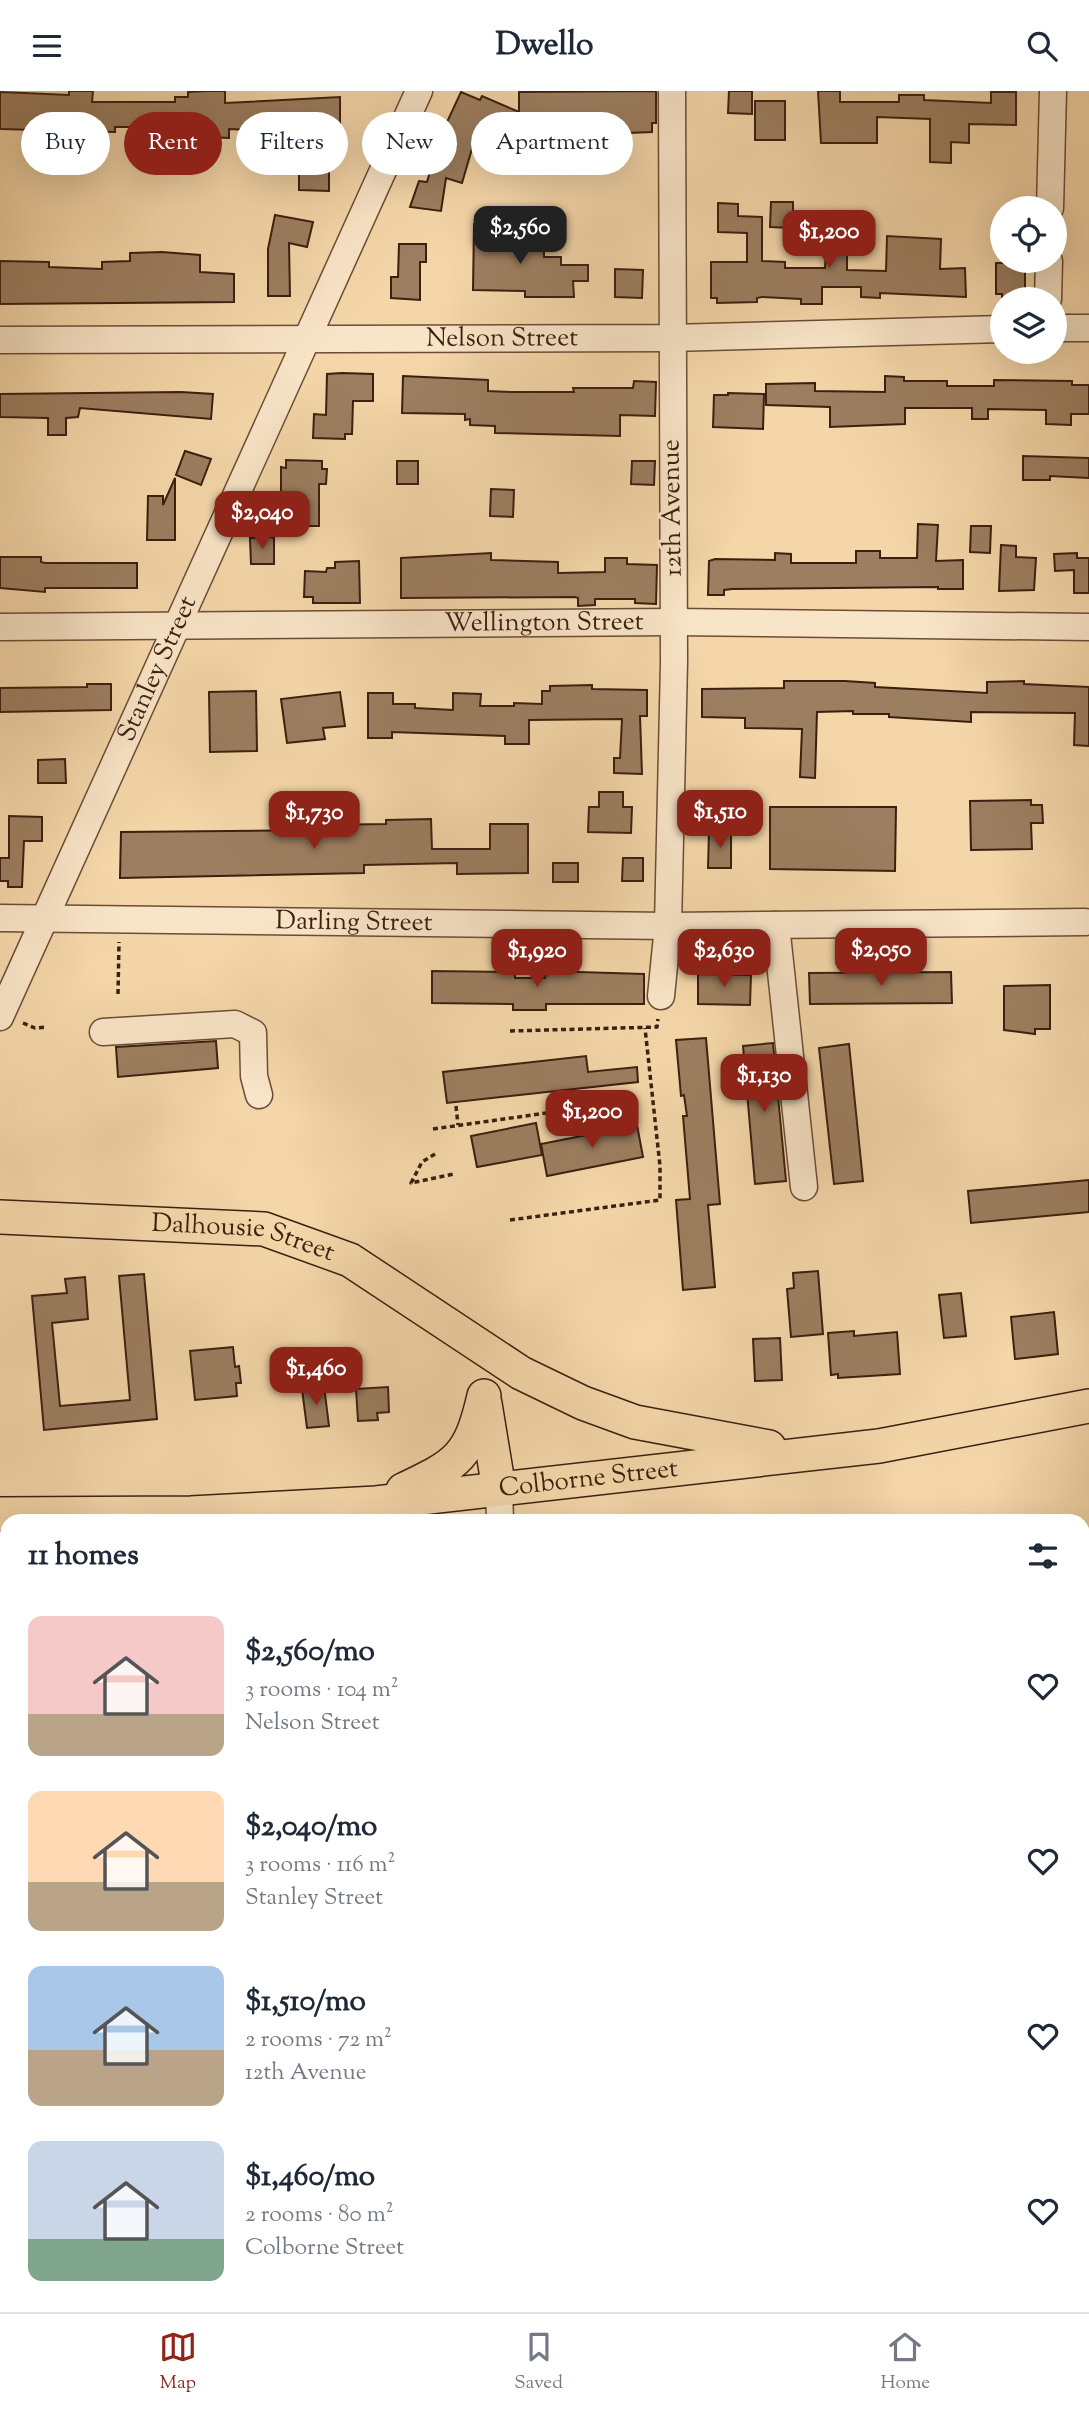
<!DOCTYPE html>
<meta charset="utf-8">
<style>
body{margin:0;font-family:"Sorts Mill Goudy",serif;background:#f6f6f7;color:#1f2937;height:100vh;display:flex;flex-direction:column;font-size:26px;white-space:nowrap}
*{box-sizing:border-box;margin:0}
p{font-size:23px;color:#747a83}
.icon{flex:none;width:38px;height:38px;fill:none;stroke:currentColor;stroke-width:2;stroke-linecap:round;stroke-linejoin:round}
.map{position:relative;flex:1;overflow:hidden}
.details{position:absolute;left:0px;top:1423px;width:1090px;height:800px;display:flex;flex-direction:column;background:#fff;border-radius:21px 21px 0 0;box-shadow:0 7px 28px #0002}
.details>*{flex:none}
.banner{position:absolute;left:21px;top:21px;width:700px;height:63px;display:flex;gap:14px}
.controls{position:absolute;left:990px;top:105px;display:grid;gap:14px}
.controls a{display:grid;place-items:center;width:77px;height:77px;border-radius:50%;background:#fff;box-shadow:0 7px 28px #0002;font-size:35px}
.price{position:absolute;translate:-50% -60px;padding:0 16px;border-radius:14px;background:#8f2418;color:#fff;font-size:23px;line-height:46px;filter:drop-shadow(0 2px 4px #0008)}
.price::after{content:'';position:absolute;left:50%;top:42px;width:21px;height:16px;margin-left:-10px;background:inherit;clip-path:polygon(0 0,100% 0,50% 100%)}
.price.selected{background:#222;color:#fff}
ul{padding:0;list-style:none}
li{display:flex;align-items:center;gap:21px;height:175px;padding:0 28px}
li span{display:grid;place-items:center;flex:none;width:196px;height:140px;border-radius:14px;color:#555}
li>.icon{margin-inline-start:auto}
span .icon{width:84px;height:84px;fill:#fffc;stroke-width:1}
li b{font-size:30px}
h2{display:flex;justify-content:space-between;align-items:center;height:84px;padding:0 28px;font-size:30px}
.chip{padding:0 24px;border-radius:32px;background:#fff;box-shadow:0 7px 28px #0002;font-size:24px;line-height:63px}
.chip.selected{background:#8f2418;color:#fff}
header{display:flex;justify-content:space-between;align-items:center;height:91px;padding:0 28px;background:#fff;font-size:32px;font-weight:800}
.menu{display:flex;justify-content:space-around;align-items:center;height:98px;border-top:2px solid #e0e1e3;background:#fff;font-size:19px;color:#747a83}
.menu a{display:grid;justify-items:center;gap:4px}
.menu .selected{color:#8f2418}
.map>svg:first-child{display:block}
</style>
<header><svg class="icon" aria-label="menu" viewBox="0 0 24 24"><path d="M4 6h16M4 12h16M4 18h16"/></svg>Dwello<svg class="icon" aria-label="search" viewBox="0 0 24 24"><circle cx="10" cy="10" r="6"/><path d="M15 15l6 6"/></svg></header>
<div class="map">
<svg width="1089" height="2221" viewBox="0 0 1089 2221">
<rect width="100%" height="100%" fill="#f4d6a9"/>
<filter id="stains"><feTurbulence type="fractalNoise" baseFrequency=".00286" numOctaves="4"/><feColorMatrix values="0 0 0 0 .2 0 0 0 0 .09 0 0 0 0 .02 0 0 0 .5 -.17"/></filter>
<radialGradient id="worn" r=".72"><stop offset=".6" stop-color="#630" stop-opacity="0"/><stop offset="1" stop-color="#630" stop-opacity=".3"/></radialGradient>
<g fill="#d5b78f" stroke="#896b50" stroke-width="2">
<polygon points="0,2031 7,2031 7,2216 53,2216 53,2221 0,2221"/>
<polygon points="422,2216 629,2216 629,2221 421,2221"/>
</g>
<g fill="#9c7e60" stroke="#3d1f10" stroke-width="2">
<polygon points="69,0 93,0 92,11 175,11 175,6 188,6 188,1 206,0 225,0 225,12 340,6 340,48 329,51 329,100 299,99 299,48 294,48 294,41 229,38 229,47 205,46 205,40 175,39 175,36 115,36 115,41 0,38 0,1 69,4"/>
<polygon points="656,0 656,32 652,32 652,41 603,43 603,54 586,54 586,37 496,42 479,34 462,92 446,87 441,120 410,116 419,90 427,91 440,46 461,1 480,9 482,5 519,21 519,1"/>
<polygon points="729,0 752,0 752,23 728,22"/>
<polygon points="818,0 840,0 840,11 899,11 899,4 924,4 924,9 991,12 991,1 1016,1 1016,34 969,33 969,52 951,51 951,72 930,71 930,28 877,26 877,52 821,52"/>
<rect x="755" y="10" width="30" height="39"/>
<polygon points="771,111 793,111 793,137 770,136"/>
<polygon points="718,112 738,113 738,125 762,126 762,170 785,171 785,177 825,177 826,160 847,160 847,179 886,180 887,145 941,148 940,178 965,177 966,206 880,202 880,207 861,206 861,196 822,196 822,213 801,213 801,208 762,206 757,207 757,211 717,212 717,207 711,207 711,171 747,171 747,142 718,141"/>
<polygon points="275,124 313,131 307,156 289,152 290,205 268,205 268,158"/>
<polygon points="474,133 515,134 514,159 544,158 544,166 561,166 561,174 588,174 588,190 573,190 574,206 525,206 525,200 473,199"/>
<polygon points="399,153 426,153 426,171 420,171 420,209 391,207 391,186 398,186"/>
<polygon points="162,161 200,164 200,181 234,183 234,211 0,213 0,170 49,171 49,176 102,178 102,171 130,170 130,162"/>
<polygon points="996,172 1025,172 1025,208 1002,208 1002,203 996,203"/>
<polygon points="615,178 643,179 642,207 615,206"/>
<polygon points="342,282 373,283 373,310 353,310 352,343 345,343 345,348 313,347 314,323 326,324 327,283"/>
<polygon points="403,285 488,289 488,300 510,301 574,301 573,297 633,297 634,290 656,291 655,325 620,324 620,345 495,342 495,335 470,334 470,328 465,329 465,323 402,322"/>
<polygon points="885,285 904,286 904,290 947,290 947,295 994,295 994,289 1072,290 1072,294 1089,294 1089,323 1071,323 1071,334 1046,333 1046,319 988,318 988,328 972,328 972,317 905,317 905,333 830,336 830,316 766,314 766,293 815,292 815,300 885,301"/>
<polygon points="181,301 213,303 211,328 80,317 78,326 66,327 66,344 48,344 48,327 0,326 0,303"/>
<polygon points="728,302 764,303 763,338 713,336 714,304 728,304"/>
<polygon points="185,360 211,368 201,394 176,384"/>
<polygon points="1023,365 1089,367 1089,387 1050,385 1050,389 1023,389"/>
<polygon points="286,369 322,370 322,378 327,378 326,393 319,393 319,435 269,435 269,408 281,408 281,376 286,377"/>
<rect x="397" y="370" width="21" height="23"/>
<polygon points="632,370 655,370 654,394 631,393"/>
<polygon points="175,387 175,449 147,449 148,405 163,405 163,414"/>
<polygon points="491,398 514,399 513,426 490,425"/>
<polygon points="918,433 938,434 936,470 963,469 963,498 938,498 938,496 732,498 724,499 724,504 708,504 709,470 715,468 775,469 775,462 791,463 791,472 856,472 856,460 880,460 880,467 917,467"/>
<polygon points="971,435 991,435 990,462 970,461"/>
<polygon points="274,446 274,473 251,473 250,447"/>
<polygon points="1001,454 1016,455 1016,466 1036,467 1034,499 999,500"/>
<polygon points="491,462 491,469 558,471 558,482 605,481 605,467 627,467 627,473 657,474 656,513 635,512 635,508 595,508 595,514 578,515 578,507 575,506 401,507 401,467"/>
<polygon points="1077,462 1077,467 1089,467 1089,502 1074,502 1074,479 1055,480 1054,463"/>
<polygon points="0,466 41,466 41,471 45,472 137,472 137,497 45,497 45,501 0,497"/>
<polygon points="359,470 360,512 313,512 313,506 304,506 305,480 326,481 327,477 335,477 335,471"/>
<polygon points="784,590 845,590 875,592 875,596 987,602 987,591 1024,590 1024,593 1089,596 1089,655 1074,654 1075,622 971,621 971,631 889,626 889,623 853,623 853,620 817,621 815,687 800,686 802,638 745,637 745,627 702,626 702,598 784,597"/>
<polygon points="87,593 111,593 111,619 0,621 0,597 87,596"/>
<polygon points="592,594 592,598 647,599 647,625 640,625 642,683 614,682 614,667 620,667 622,628 529,629 529,653 505,653 505,645 392,641 392,647 368,647 368,602 393,602 393,613 415,613 415,617 453,619 453,602 481,603 480,615 514,615 514,612 542,613 542,600 550,600 550,595"/>
<polygon points="256,600 257,660 210,661 209,601"/>
<polygon points="340,601 345,635 323,637 325,648 287,652 281,608"/>
<polygon points="65,668 66,692 38,692 38,669"/>
<polygon points="599,701 623,701 623,716 632,716 631,742 588,741 589,716 599,716"/>
<polygon points="1031,709 1031,714 1042,714 1043,732 1031,732 1032,758 971,759 970,710"/>
<polygon points="770,716 896,716 895,780 770,778"/>
<polygon points="9,725 42,726 42,750 24,750 22,796 8,796 8,790 0,790 0,767 9,767"/>
<polygon points="431,728 432,758 490,758 490,733 528,733 528,782 457,783 457,772 364,774 364,782 120,787 121,741 318,739 318,734 386,733 386,729"/>
<polygon points="709,740 731,741 731,777 708,777"/>
<polygon points="623,767 643,767 643,790 622,790"/>
<rect x="553" y="772" width="25" height="19"/>
<polygon points="432,880 515,881 515,887 545,887 546,880 644,883 644,913 546,913 546,919 513,919 513,913 432,912"/>
<polygon points="951,881 952,912 810,913 809,882"/>
<polygon points="698,883 751,884 750,914 698,913"/>
<polygon points="1050,894 1050,938 1035,938 1035,943 1004,939 1004,895"/>
<polygon points="706,947 720,1113 708,1114 715,1196 683,1199 676,1109 690,1108 683,1025 687,1025 684,1004 681,1005 676,949"/>
<polygon points="216,950 218,977 118,986 116,956"/>
<polygon points="773,952 786,1090 755,1093 743,955"/>
<polygon points="849,953 863,1090 834,1093 819,957"/>
<polygon points="586,965 588,981 637,976 638,991 447,1012 443,981"/>
<polygon points="536,1032 542,1064 477,1076 471,1045"/>
<polygon points="637,1034 643,1066 547,1085 541,1053"/>
<polygon points="1089,1089 1089,1121 971,1132 968,1100"/>
<polygon points="818,1180 823,1243 791,1246 787,1198 794,1197 793,1182"/>
<polygon points="144,1183 157,1328 44,1339 32,1205 67,1202 65,1188 85,1186 88,1228 52,1232 60,1315 130,1309 119,1185"/>
<polygon points="961,1202 966,1245 944,1247 939,1204"/>
<polygon points="1054,1221 1058,1263 1015,1268 1011,1226"/>
<polygon points="854,1240 854,1245 897,1241 900,1283 838,1287 838,1283 831,1284 828,1242"/>
<polygon points="780,1247 782,1289 755,1290 753,1248"/>
<polygon points="233,1256 235,1276 239,1275 241,1292 236,1292 237,1305 195,1309 190,1260"/>
<polygon points="324,1295 329,1335 307,1337 302,1298"/>
<polygon points="388,1296 389,1321 377,1322 378,1329 358,1330 356,1298"/>
</g>
<g fill="none" stroke-linecap="round" stroke-linejoin="round">
<defs>
<g id="minor">
<polyline points="1050,117 1053,0"/>
<polyline points="1048,208 1049,170"/>
<polyline points="1055,237 1089,237"/>
<path id="s1" d="M0,249l671,-2 332,-9"/>
<path id="s2" d="M0,536l674,-5 415,5"/>
<path id="s3" d="M0,827l668,8 417,-4"/>
<polyline points="776,834 804,1096"/>
<polyline points="661,905 668,835 674,571 672,0"/>
<path id="s4" d="M0,926l419,-926"/>
<polyline points="103,941 235,933 253,942 254,985 259,1004"/>
<polyline points="499,1398 500,1430"/>
<polyline points="0,2010 7,2010"/>
<polyline points="1083,2157 1089,2153"/>
<polyline points="75,2216 75,2221"/>
<polyline points="981,2221 990,2216"/>
</g>
<g id="major">
<path id="s5" d="M0,1126l264,12 86,31 171,113 62,30 52,19 134,25"/>
<polyline points="485,1313 499,1398"/>
<path d="M403,1399c55,-26 67,-33 81,-94"/>
<path id="s6" d="M0,1423l191,-1 185,-10 503,-57 210,-40"/>
</g>
</defs>
<use href="#minor" stroke="#6b4d36" stroke-width="29"/>
<use href="#major" stroke="#3d1f10" stroke-width="36"/>
<g stroke="#3d1f10" stroke-width="3.5" stroke-dasharray="5 3.5" stroke-linecap="butt">
<polyline points="118,903 119,851"/>
<polyline points="23,932 35,937 47,936"/>
<polyline points="510,940 657,936 658,928"/>
<polyline points="456,1015 458,1034"/>
<polyline points="433,1038 575,1018 578,1038 634,1026"/>
<polyline points="435,1063 422,1071 411,1092 454,1083"/>
<polyline points="510,1129 660,1109 660,1075 645,937"/>
</g>
<use href="#minor" stroke="#f8e4c7" stroke-width="26"/>
<use href="#major" stroke="#f4d6a9" stroke-width="33"/>
</g>
<g text-anchor="middle" dominant-baseline="central" stroke-width="6" stroke-linejoin="round" paint-order="stroke">
<g font-size="26" fill="#3d1f10" stroke="#f8e4c7">
<text stroke="none"><textPath href="#s1" startOffset="502">Nelson Street</textPath></text>
<text transform="translate(673 417) rotate(-91)">12th Avenue</text>
<text stroke="none"><textPath href="#s2" startOffset="544">Wellington Street</textPath></text>
<text stroke="none"><textPath href="#s4" startOffset="382">Stanley Street</textPath></text>
<text stroke="none"><textPath href="#s3" startOffset="354">Darling Street</textPath></text>
<text stroke="none"><textPath href="#s5" startOffset="245">Dalhousie Street</textPath></text>
<text stroke="none"><textPath href="#s6" startOffset="590">Colborne Street</textPath></text>
</g>
</g>
<rect width="100%" height="100%" filter="url(#stains)"/>
<rect width="100%" height="100%" fill="url(#worn)"/>
</svg>
<div class="controls">
<a><svg class="icon" aria-label="locate" viewBox="0 0 24 24"><circle cx="12" cy="12" r="6"/><path d="M12 2v4M12 18v4M2 12h4M18 12h4"/></svg></a>
<a><svg class="icon" aria-label="layers" viewBox="0 0 24 24"><path d="M12 4l9 5-9 5-9-5zM3 14l9 5 9-5"/></svg></a>
</div>
<b class="price selected" style="left:520px;top:175px">$2,560</b>
<b class="price" style="left:829px;top:179px">$1,200</b>
<b class="price" style="left:262px;top:460px">$2,040</b>
<b class="price" style="left:720px;top:759px">$1,510</b>
<b class="price" style="left:314px;top:760px">$1,730</b>
<b class="price" style="left:881px;top:897px">$2,050</b>
<b class="price" style="left:537px;top:898px">$1,920</b>
<b class="price" style="left:724px;top:898px">$2,630</b>
<b class="price" style="left:764px;top:1023px">$1,130</b>
<b class="price" style="left:592px;top:1059px">$1,200</b>
<b class="price" style="left:316px;top:1316px">$1,460</b>
<div class="banner">
<a class="chip">Buy</a>
<a class="chip selected">Rent</a>
<a class="chip">Filters</a>
<a class="chip">New</a>
<a class="chip">Apartment</a>
</div>
<section class="details">
<h2>11 homes<svg class="icon" aria-label="filters" viewBox="0 0 24 24"><path d="M4 7h16M4 17h16"/><circle cx="9" cy="7" r="2"/><circle cx="15" cy="17" r="2"/></svg></h2>
<ul>
<li><span style="background:linear-gradient(#f6c9c9 70%,#b9a48a 0)"><svg class="icon" aria-label="home" viewBox="0 0 24 24"><path d="M3 11l9-7 9 7M6 9v11h12V9"/></svg></span><div><b>$2,560/mo</b><p>3 rooms · 104 m²</p><p>Nelson Street</p></div><svg class="icon" aria-label="heart" viewBox="0 0 24 24"><path d="M12 20l-8-8c-3-5 5-10 8-4 3-6 11-1 8 4z"/></svg></li>
<li><span style="background:linear-gradient(#ffd9b3 65%,#b9a48a 0)"><svg class="icon" aria-label="home" viewBox="0 0 24 24"><path d="M3 11l9-7 9 7M6 9v11h12V9"/></svg></span><div><b>$2,040/mo</b><p>3 rooms · 116 m²</p><p>Stanley Street</p></div><svg class="icon" aria-label="heart" viewBox="0 0 24 24"><path d="M12 20l-8-8c-3-5 5-10 8-4 3-6 11-1 8 4z"/></svg></li>
<li><span style="background:linear-gradient(#a9c7e8 60%,#b9a48a 0)"><svg class="icon" aria-label="home" viewBox="0 0 24 24"><path d="M3 11l9-7 9 7M6 9v11h12V9"/></svg></span><div><b>$1,510/mo</b><p>2 rooms · 72 m²</p><p>12th Avenue</p></div><svg class="icon" aria-label="heart" viewBox="0 0 24 24"><path d="M12 20l-8-8c-3-5 5-10 8-4 3-6 11-1 8 4z"/></svg></li>
<li><span style="background:linear-gradient(#c9d6e8 70%,#7fa58c 0)"><svg class="icon" aria-label="home" viewBox="0 0 24 24"><path d="M3 11l9-7 9 7M6 9v11h12V9"/></svg></span><div><b>$1,460/mo</b><p>2 rooms · 80 m²</p><p>Colborne Street</p></div><svg class="icon" aria-label="heart" viewBox="0 0 24 24"><path d="M12 20l-8-8c-3-5 5-10 8-4 3-6 11-1 8 4z"/></svg></li>
</ul>
</section>
</div>
<nav class="menu">
<a class="selected"><svg class="icon" aria-label="map" viewBox="0 0 24 24"><path d="M3 6l6-2 6 2 6-2v14l-6 2-6-2-6 2zM9 4v14M15 6v14"/></svg>Map</a>
<a><svg class="icon" aria-label="saved" viewBox="0 0 24 24"><path d="M7 4h10v16l-5-4-5 4z"/></svg>Saved</a>
<a><svg class="icon" aria-label="home" viewBox="0 0 24 24"><path d="M3 11l9-7 9 7M6 9v11h12V9"/></svg>Home</a>
</nav>
